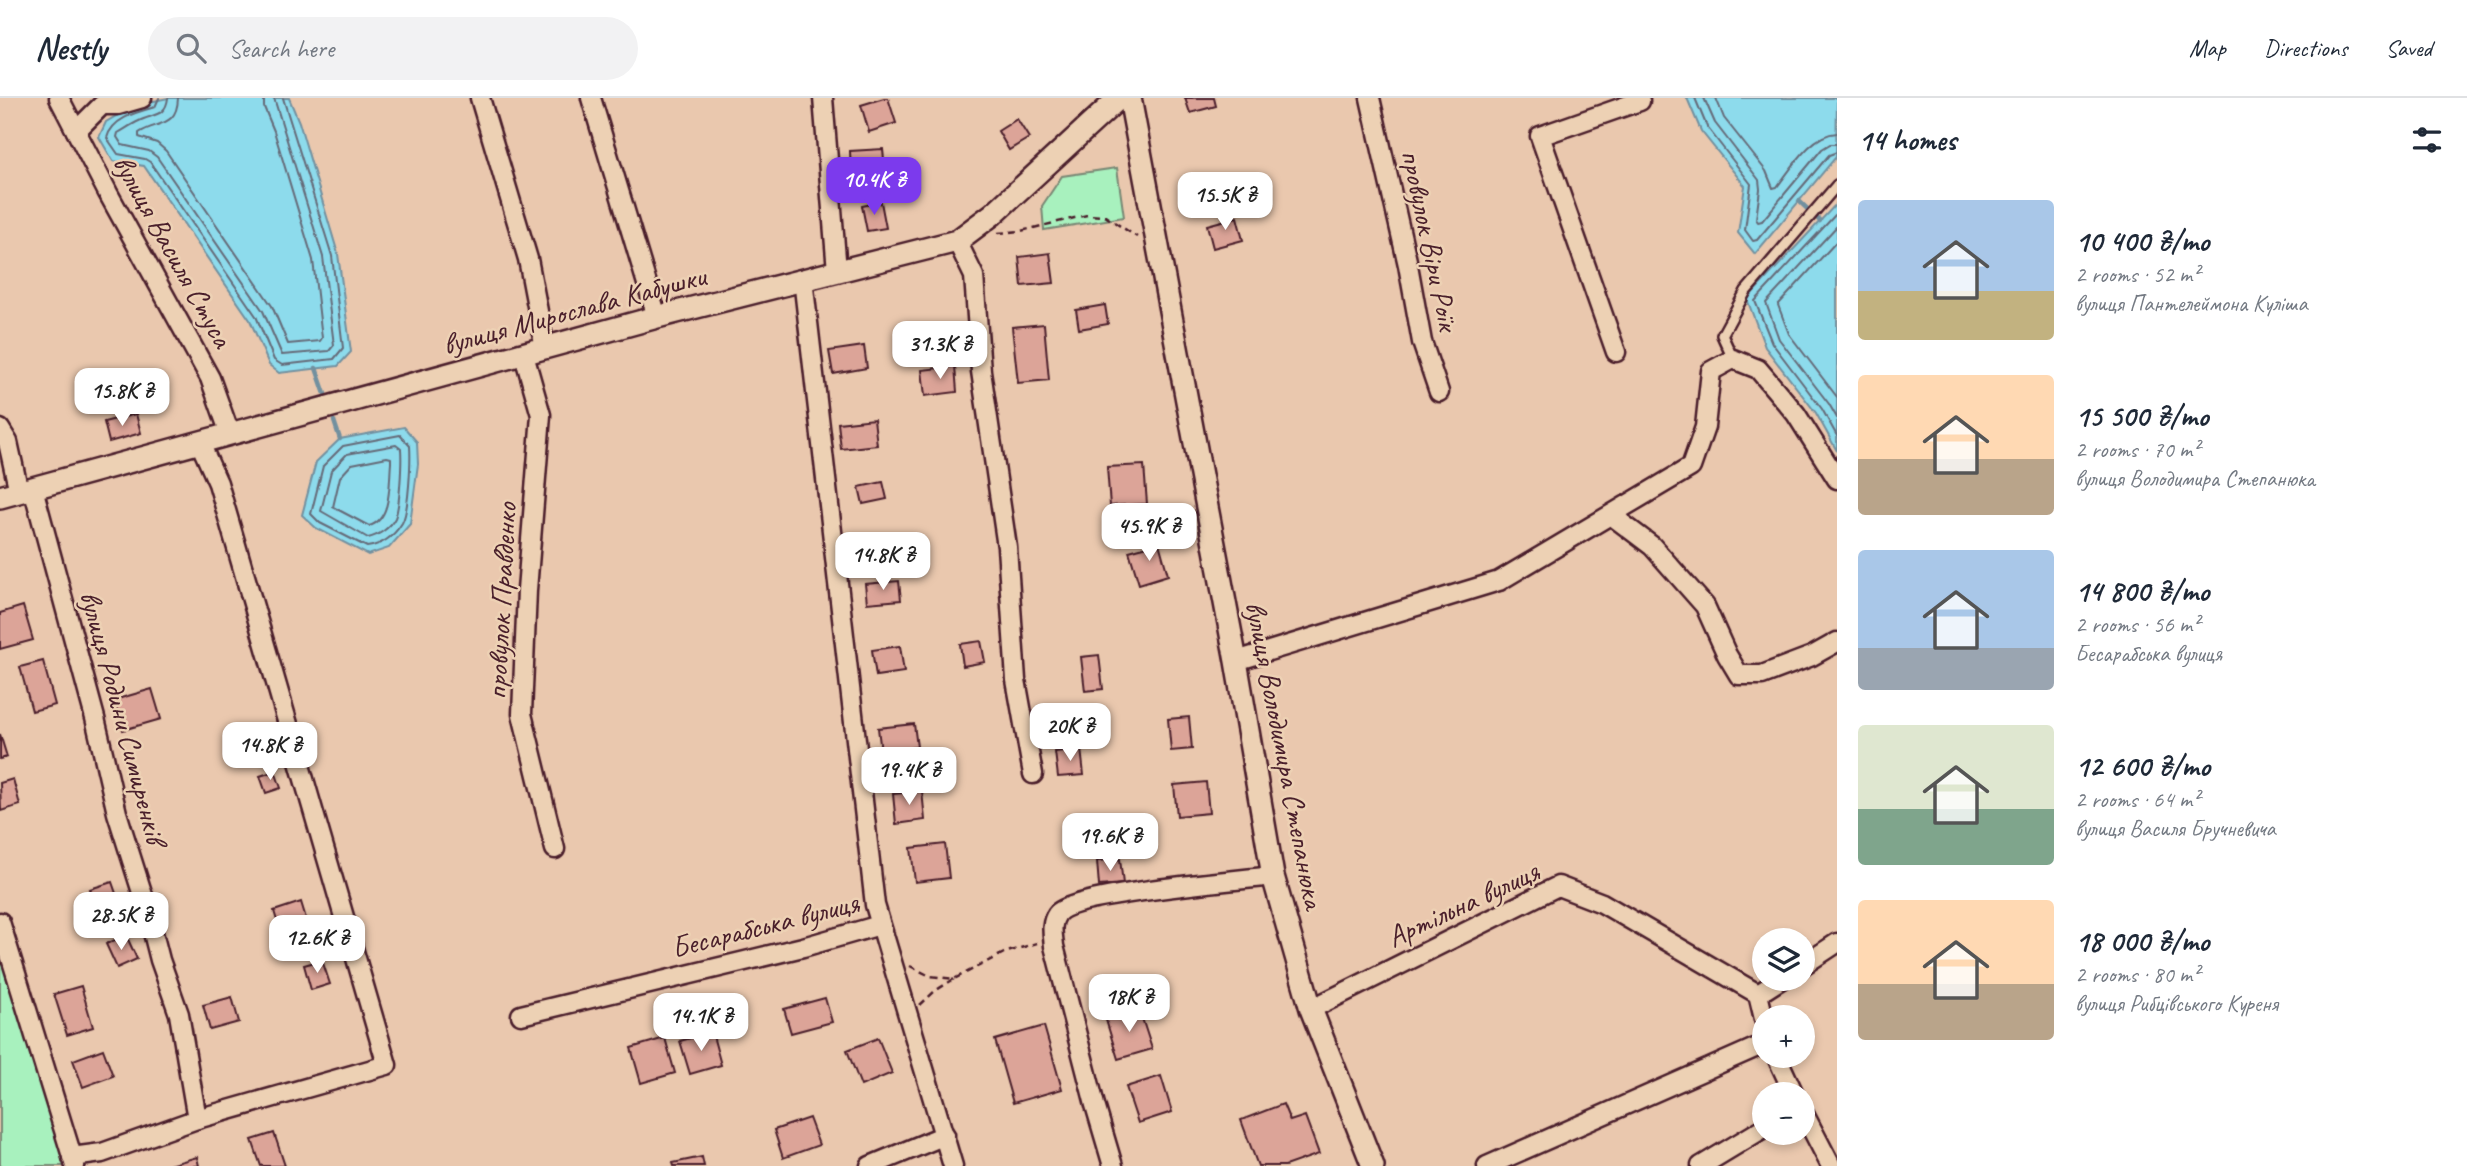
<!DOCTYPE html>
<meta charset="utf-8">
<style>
body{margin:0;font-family:Caveat,sans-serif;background:#f2f2f3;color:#1f2937;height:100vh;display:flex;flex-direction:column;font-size:26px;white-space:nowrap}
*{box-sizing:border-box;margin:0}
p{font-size:23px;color:#747a83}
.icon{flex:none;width:38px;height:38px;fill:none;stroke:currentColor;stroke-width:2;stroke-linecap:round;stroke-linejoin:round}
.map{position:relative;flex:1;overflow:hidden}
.sheet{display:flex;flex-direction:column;background:#fff;width:630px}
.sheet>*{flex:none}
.controls{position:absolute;left:1752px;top:830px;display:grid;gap:14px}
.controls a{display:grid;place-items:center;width:63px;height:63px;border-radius:50%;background:#fff;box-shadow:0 4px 10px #0003;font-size:35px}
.price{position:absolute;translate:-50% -60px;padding:0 16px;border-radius:14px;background:#fff;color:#222;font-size:23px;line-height:46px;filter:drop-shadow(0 2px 4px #0008)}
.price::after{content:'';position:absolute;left:50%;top:42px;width:21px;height:16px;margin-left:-10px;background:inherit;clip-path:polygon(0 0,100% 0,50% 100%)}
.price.current{background:#7c3aed;color:#fff}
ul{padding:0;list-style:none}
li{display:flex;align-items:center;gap:21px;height:175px;padding:0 21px}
li span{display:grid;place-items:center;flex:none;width:196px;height:140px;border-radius:7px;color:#555}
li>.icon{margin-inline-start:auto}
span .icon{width:84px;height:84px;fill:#fffc;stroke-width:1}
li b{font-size:30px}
h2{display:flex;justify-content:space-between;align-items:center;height:84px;padding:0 21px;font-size:30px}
header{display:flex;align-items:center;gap:42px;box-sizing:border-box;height:98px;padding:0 35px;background:#fff;border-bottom:2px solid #e0e1e3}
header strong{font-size:33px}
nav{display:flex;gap:38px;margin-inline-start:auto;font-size:24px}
.search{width:490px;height:63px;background:#f2f2f3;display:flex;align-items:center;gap:18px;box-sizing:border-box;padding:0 24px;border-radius:38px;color:#747a83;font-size:26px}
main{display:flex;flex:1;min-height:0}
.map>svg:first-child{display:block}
</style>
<header>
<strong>Nestly</strong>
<div class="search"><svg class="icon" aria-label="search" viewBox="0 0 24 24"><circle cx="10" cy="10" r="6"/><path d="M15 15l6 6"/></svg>Search here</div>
<nav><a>Map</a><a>Directions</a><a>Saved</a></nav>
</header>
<main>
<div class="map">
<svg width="1837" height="1068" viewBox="0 0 1837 1068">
<rect width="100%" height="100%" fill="#eac8ae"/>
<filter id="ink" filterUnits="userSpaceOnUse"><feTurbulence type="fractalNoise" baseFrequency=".0143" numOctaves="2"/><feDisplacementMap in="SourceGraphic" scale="14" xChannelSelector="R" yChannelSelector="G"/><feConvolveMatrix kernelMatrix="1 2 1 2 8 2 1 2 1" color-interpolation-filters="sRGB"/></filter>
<g filter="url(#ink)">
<g fill="#a8f1be" stroke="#798874" stroke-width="2">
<polygon points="1117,70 1124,119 1044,132 1042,108 1062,78"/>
<polygon points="0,850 69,1068 0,1068"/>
</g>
<g fill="#8ddbec" stroke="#72909f" stroke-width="2">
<polygon points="168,0 289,0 299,24 338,156 351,254 338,268 279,275 269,267 250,222 144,68 113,63 99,39 106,24 135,7"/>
<polygon points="1687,0 1837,0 1836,59 1755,156 1738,135 1745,88 1701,33"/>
<polygon points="1837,105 1837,353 1816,315 1765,249 1747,201"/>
<polygon points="404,329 417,344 418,366 410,426 389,450 368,457 316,430 302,417 316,364 340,341"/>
</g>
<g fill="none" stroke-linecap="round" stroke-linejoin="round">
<g stroke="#656a78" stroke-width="2">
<path d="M159,0l-4,9c-18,5 -43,11 -48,31l11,16 27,5 5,3 106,154 18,44 8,5 52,-6 9,-11 -11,-92 -49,-158"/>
<path d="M168,0c-2,19 -16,16 -29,23 -7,3 -14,8 -21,12l-1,4 5,8 27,6 8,6 106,154 19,44 47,-4 5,-6 -11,-88 -49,-159"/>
<path d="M178,0c-1,30 -21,23 -39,35v4l18,6 9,8 106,155 16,38 32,-3 2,-3 -9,-78 -39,-129 -10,-24v-9"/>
<polyline points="1695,0 1707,29 1751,86 1745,132 1753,143 1757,142 1829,57 1837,54"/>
<polyline points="1704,0 1715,25 1759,82 1760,91 1756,121 1758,124 1762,123 1822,51 1830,46 1837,46"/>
<path d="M1716,0l8,20 42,53 7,17 4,-1c15,-19 34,-53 60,-54"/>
<polyline points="1837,115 1755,203 1772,245 1822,311 1837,338"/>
<polyline points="1837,128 1766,205 1779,241 1829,306 1837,320"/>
<polyline points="1837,143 1778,207 1789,236 1837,299"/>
<path d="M400,337l10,11c1,15 -1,65 -8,77 -8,13 -20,22 -35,24l-47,-24 -9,-9 12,-48 20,-20z"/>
<path d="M396,347l5,4c1,13 -1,57 -6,69 -5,10 -17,18 -27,20l-47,-27 10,-40 16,-17z"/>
<path d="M387,359l4,1v5c-2,20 1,57 -22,63l-36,-19 7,-30 12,-13z"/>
</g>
<g stroke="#72909f" stroke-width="4.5">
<polyline points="1799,103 1820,123"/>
<polyline points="316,270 325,296"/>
<polyline points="334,323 340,341"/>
</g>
</g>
<g fill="#dca498" stroke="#4a1f2b" stroke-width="2">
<polygon points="884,0 888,0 896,25 869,34 861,7"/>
<polygon points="1185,0 1214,0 1216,8 1190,15"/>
<polygon points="1017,21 1029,40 1009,52 998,33"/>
<polygon points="883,51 885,72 851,74 850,53"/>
<polygon points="881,104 886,130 867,133 862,108"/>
<polygon points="1237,119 1243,142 1213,150 1207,127"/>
<polygon points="1050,155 1054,185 1022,188 1019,159"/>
<polygon points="1105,207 1108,226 1079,231 1076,212"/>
<polygon points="1044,226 1049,282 1018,285 1012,229"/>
<polygon points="864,248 867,270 833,276 829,253"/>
<polygon points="955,268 957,294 925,298 922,272"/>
<polygon points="136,316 141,335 109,344 104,324"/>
<polygon points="874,321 877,347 841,351 838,325"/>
<polygon points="1144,367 1147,406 1110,408 1107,369"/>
<polygon points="883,384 887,401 863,406 859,389"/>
<polygon points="1159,445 1168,477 1139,486 1129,453"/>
<polygon points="899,483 901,502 867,505 865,486"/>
<polygon points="23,508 33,542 0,551 0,515"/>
<polygon points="981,543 985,564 963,568 960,546"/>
<polygon points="900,548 904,574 876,578 872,552"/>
<polygon points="1099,557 1103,591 1085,593 1081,559"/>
<polygon points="43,563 55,607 32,613 20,569"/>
<polygon points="152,591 161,621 123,632 114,602"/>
<polygon points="1189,619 1192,651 1171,653 1168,621"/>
<polygon points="914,626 917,649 881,654 878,630"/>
<polygon points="0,636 7,659 0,661"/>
<polygon points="268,641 272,662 247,666 243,646"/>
<polygon points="1081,651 1084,677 1058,679 1055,654"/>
<polygon points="275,673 281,690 266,695 260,678"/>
<polygon points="13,681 20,707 1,713 0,685"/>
<polygon points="1206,684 1209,715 1177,718 1174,687"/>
<polygon points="922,693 925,722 896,726 893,696"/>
<polygon points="945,746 949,780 915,784 911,750"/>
<polygon points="1120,761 1123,786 1099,788 1097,763"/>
<polygon points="112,784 120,807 98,815 90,791"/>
<polygon points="301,804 308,827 281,836 274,813"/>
<polygon points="126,837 137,861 117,870 106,846"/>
<polygon points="322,862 330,886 311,892 304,867"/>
<polygon points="81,888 93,929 67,937 54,896"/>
<polygon points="232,899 239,924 210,932 203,907"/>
<polygon points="825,900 832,924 791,935 784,911"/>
<polygon points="1139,911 1152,951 1118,961 1106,922"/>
<polygon points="1044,928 1062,991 1013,1005 995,942"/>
<polygon points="712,934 721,967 690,976 680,943"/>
<polygon points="665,940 675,975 641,985 631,950"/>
<polygon points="878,940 892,975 861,988 847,952"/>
<polygon points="103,951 113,978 83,989 73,962"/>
<polygon points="1161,978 1172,1014 1138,1025 1126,989"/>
<polygon points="1283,1006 1290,1023 1305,1018 1319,1056 1285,1068 1258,1068 1241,1022"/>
<polygon points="809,1020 819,1047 783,1060 774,1032"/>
<polygon points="274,1035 285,1068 261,1068 252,1042"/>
<polygon points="197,1059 199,1068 169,1068 169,1067"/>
<polygon points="702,1059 704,1068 674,1068 673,1065"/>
</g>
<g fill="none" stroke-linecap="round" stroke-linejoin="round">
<defs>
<polyline id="service" points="1733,261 1722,237 1746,193 1837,87"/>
<g id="minor">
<polyline points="59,0 108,95 210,280 230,336"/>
<polyline points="480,0 528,161 545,250"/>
<polyline points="591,0 657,219"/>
<polyline points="823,0 837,173"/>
<polyline points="1370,0 1408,167 1422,244 1439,294"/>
<polyline points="76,33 102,7 118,7 142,0"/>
<polyline points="957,143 974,178 981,273 1007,449 1016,582 1033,676"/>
<polyline points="803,181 875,807 953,1068"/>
<polyline points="1616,254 1540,38 1640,3 1639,0"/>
<polyline points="524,257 541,317 527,492 522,616 555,751"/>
<polyline points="0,331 8,344 19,394"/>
<polyline points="33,390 95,620 117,715 146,807 160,862 179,916 197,1021 102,1055 72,1059"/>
<polyline points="1611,417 1652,448 1705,508 1727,557 1739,577 1762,577 1812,558 1837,544"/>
<polyline points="1236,563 1499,483 1691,369 1705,329 1711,273 1733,261 1758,271 1796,316 1837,381"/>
<polyline points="0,824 75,1068"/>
<polyline points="1802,868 1837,845"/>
<polyline points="1758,896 1764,921"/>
<polyline points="1311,911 1558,788 1602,805 1758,896 1783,880"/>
<polyline points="521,917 803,849 880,827"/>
<polyline points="1776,957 1794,996"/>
<polyline points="1802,1012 1831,1068"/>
<polyline points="197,1021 387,967 218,385 200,345"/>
<polyline points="870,1068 945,1037"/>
<path d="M1113,1068l-18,-61 -41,-159c-1,-11 -4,-22 3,-32 14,-20 183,-34 216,-38"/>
<polyline points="1487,1068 1764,946"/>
<polyline points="1701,1068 1764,1030"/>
</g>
<g id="tertiary">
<polyline points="1130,0 1236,563 1273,778 1311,911 1373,1068"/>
<polyline points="0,399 657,219 957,143 993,116 1119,0"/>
</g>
</defs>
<use href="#service" stroke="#4a1f2b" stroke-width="14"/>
<use href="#minor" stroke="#4a1f2b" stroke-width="23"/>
<use href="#tertiary" stroke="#4a1f2b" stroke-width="26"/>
<g stroke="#4a1f2b" stroke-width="2.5" stroke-dasharray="7 5" stroke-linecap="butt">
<polyline points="998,135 1021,133 1087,117 1105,118 1137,139"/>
<polyline points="910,868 930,878 954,881 1004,855 1037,845"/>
<polyline points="920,907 935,893 954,881"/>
</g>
<use href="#service" stroke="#edd1b4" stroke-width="9"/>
<use href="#minor" stroke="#edd1b4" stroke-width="18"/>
<use href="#tertiary" stroke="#edd1b4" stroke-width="21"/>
</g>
</g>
<g text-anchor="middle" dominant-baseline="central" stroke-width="5" stroke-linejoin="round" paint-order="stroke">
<g font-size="30" fill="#4a1f2b" stroke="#edd1b4">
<text transform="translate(1430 142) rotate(78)">провулок Віри Роїк</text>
<text transform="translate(173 153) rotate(61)">вулиця Василя Стуса</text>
<text transform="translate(574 212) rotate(-15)">вулиця Мирослава Кабушки</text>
<text transform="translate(501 503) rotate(-87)">провулок Правденко</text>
<text transform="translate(123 619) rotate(75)">вулиця Родини Симиренків</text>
<text transform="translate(1285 657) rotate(79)">вулиця Володимира Степанюка</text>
<text transform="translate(1463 806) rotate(-25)">Артільна вулиця</text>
<text transform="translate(765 827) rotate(-14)">Бесарабська вулиця</text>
</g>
</g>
</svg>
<div class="controls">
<a><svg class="icon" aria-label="layers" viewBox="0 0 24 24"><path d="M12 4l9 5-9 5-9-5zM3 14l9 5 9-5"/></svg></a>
<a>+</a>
<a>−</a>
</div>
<b class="price current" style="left:874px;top:119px">10.4K ₴</b>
<b class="price" style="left:1225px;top:134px">15.5K ₴</b>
<b class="price" style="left:940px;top:283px">31.3K ₴</b>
<b class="price" style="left:122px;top:330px">15.8K ₴</b>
<b class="price" style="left:1149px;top:465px">45.9K ₴</b>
<b class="price" style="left:883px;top:494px">14.8K ₴</b>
<b class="price" style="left:1070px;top:665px">20K ₴</b>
<b class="price" style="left:270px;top:684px">14.8K ₴</b>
<b class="price" style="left:909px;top:709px">19.4K ₴</b>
<b class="price" style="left:1110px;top:775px">19.6K ₴</b>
<b class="price" style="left:121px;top:854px">28.5K ₴</b>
<b class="price" style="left:317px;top:877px">12.6K ₴</b>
<b class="price" style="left:1129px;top:936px">18K ₴</b>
<b class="price" style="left:701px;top:955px">14.1K ₴</b>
</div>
<section class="sheet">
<h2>14 homes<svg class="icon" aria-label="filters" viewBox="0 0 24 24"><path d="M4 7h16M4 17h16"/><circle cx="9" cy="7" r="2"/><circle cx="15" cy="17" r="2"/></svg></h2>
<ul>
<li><span style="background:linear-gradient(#a9c7e8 65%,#c2b280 0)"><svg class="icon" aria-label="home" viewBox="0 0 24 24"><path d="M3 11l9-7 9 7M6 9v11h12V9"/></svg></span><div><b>10 400 ₴/mo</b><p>2 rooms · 52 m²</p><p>вулиця Пантелеймона Куліша</p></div></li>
<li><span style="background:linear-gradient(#ffd9b3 60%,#b9a48a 0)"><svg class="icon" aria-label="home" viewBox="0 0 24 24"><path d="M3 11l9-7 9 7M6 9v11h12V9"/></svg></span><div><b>15 500 ₴/mo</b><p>2 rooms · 70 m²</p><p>вулиця Володимира Степанюка</p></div></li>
<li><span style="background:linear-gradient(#a9c7e8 70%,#9aa5b1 0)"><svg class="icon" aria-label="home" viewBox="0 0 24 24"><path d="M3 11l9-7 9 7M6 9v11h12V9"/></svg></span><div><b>14 800 ₴/mo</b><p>2 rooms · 56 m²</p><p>Бесарабська вулиця</p></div></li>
<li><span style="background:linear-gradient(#dfe7d0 60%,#7fa58c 0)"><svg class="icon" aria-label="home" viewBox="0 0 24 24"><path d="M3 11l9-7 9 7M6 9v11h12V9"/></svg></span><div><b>12 600 ₴/mo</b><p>2 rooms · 64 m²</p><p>вулиця Василя Бручневича</p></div></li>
<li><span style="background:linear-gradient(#ffd9b3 60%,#b9a48a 0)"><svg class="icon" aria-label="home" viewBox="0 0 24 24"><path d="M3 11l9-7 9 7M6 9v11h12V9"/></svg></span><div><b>18 000 ₴/mo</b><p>2 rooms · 80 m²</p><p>вулиця Рибцівського Куреня</p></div></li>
</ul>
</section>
</main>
